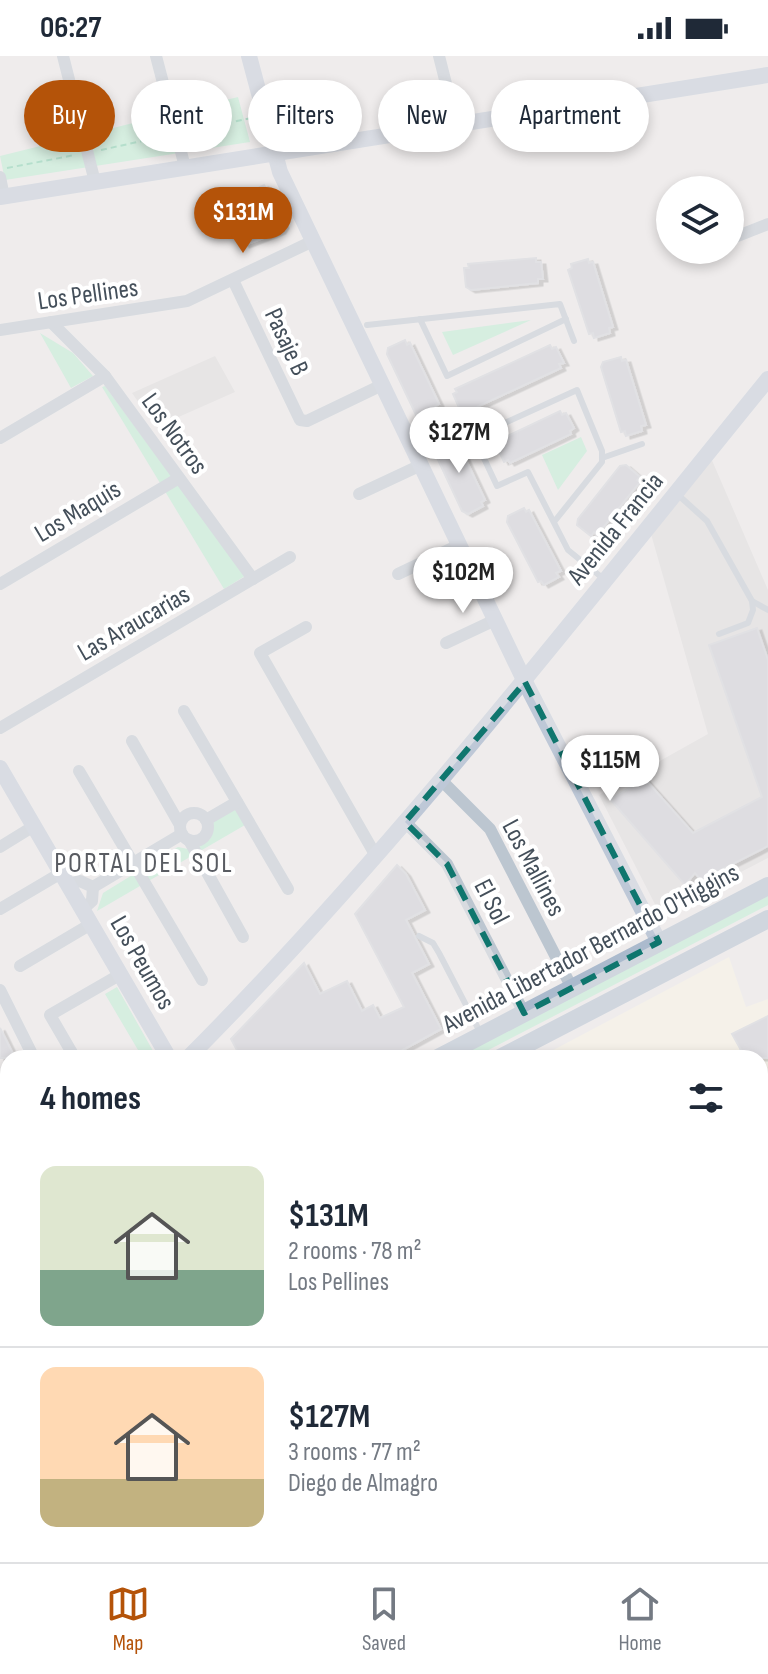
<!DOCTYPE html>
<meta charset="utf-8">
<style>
body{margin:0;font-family:"Sofia Sans Condensed",sans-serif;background:#f2f2f3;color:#1f2937;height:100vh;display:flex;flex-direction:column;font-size:30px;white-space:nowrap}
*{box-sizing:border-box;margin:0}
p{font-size:26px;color:#747a83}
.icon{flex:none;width:44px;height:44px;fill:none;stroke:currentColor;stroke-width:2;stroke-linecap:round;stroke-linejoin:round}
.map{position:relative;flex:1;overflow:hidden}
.panel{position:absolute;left:0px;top:994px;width:768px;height:512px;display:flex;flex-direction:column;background:#fff;border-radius:24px 24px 0 0;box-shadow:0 4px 12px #0003}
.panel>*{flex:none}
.top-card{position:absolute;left:24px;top:24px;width:720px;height:72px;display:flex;gap:16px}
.fabs{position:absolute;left:656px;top:120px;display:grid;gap:16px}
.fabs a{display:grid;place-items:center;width:88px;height:88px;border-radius:50%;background:#fff;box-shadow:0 4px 12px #0003;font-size:40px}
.price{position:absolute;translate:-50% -68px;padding:0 18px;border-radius:28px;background:#fff;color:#222;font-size:26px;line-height:52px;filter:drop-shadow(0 2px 4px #0008)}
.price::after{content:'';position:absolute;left:50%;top:48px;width:24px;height:18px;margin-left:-12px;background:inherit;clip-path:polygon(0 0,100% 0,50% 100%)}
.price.current{background:#b45309;color:#fff}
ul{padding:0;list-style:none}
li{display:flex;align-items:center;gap:24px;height:200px;padding:0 40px}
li+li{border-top:2px solid #e0e1e3}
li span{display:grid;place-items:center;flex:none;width:224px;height:160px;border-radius:16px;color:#555}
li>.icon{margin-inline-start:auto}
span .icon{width:96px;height:96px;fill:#fffc;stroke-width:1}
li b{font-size:34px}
h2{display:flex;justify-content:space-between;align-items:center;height:96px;padding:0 40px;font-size:34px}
.pill{padding:0 28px;border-radius:36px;background:#fff;box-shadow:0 4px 12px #0003;font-size:28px;line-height:72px}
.pill.current{background:#b45309;color:#fff}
.status{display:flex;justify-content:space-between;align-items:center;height:56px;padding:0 40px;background:#fff;direction:ltr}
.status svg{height:22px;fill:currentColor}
.tabs{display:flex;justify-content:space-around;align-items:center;height:112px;border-top:2px solid #e0e1e3;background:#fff;font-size:22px;color:#747a83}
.tabs a{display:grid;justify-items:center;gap:4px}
.tabs .current{color:#b45309}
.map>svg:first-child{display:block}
</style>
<div class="status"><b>06:27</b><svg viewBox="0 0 49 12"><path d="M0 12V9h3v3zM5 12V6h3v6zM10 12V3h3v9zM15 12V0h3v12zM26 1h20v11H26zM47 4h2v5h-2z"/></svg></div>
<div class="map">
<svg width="768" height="1506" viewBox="0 0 768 1506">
<defs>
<filter id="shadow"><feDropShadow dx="4.5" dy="2.5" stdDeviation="0" flood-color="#0004"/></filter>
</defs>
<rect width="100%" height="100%" fill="#efecec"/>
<polygon fill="#fcf6e4" points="729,901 746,951 768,943 768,1192 760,1193 760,1002 542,1000"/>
<g fill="#dedbdb">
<polygon points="215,300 235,336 156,371 132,337"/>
<polygon points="711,402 768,534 768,802 660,858 599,739 708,678 651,478"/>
</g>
<g fill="#b8efd1">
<polygon points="238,41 250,86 5,124 0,100"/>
<polygon points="531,264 453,299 442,276"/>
<polygon points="40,277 73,297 93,320 71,332"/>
<polygon points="105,330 245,520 224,533 102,331"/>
<polygon points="581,381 587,395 558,434 542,399"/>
<polygon points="235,752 245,769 97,855 103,837 178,791 188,793 210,783 214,764"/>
<polygon points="768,835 768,849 473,1002 450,1002"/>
<polygon points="117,931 157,1002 125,1002 138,994 105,938"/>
</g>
<g fill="#c9cbd2" stroke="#d0d2d9" stroke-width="2" filter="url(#shadow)">
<polygon points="264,129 284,170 281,175 245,189 238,175 253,168 240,141"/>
<polygon points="536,202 536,206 541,206 543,223 538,223 538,227 471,234 466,231 464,212 469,212 468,208"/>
<polygon points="588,203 589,207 593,206 613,271 609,272 610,277 594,282 593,277 589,278 568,214 572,212 571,208"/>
<polygon points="405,284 407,289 410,287 439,348 435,350 437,354 422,362 420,357 416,359 387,298 388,292"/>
<polygon points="550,289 552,293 556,291 564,307 559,308 561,312 466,356 460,354 453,338 457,336 455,333"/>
<polygon points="621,301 622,305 626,304 646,369 641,370 642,375 626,380 625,375 621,376 601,311 603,306"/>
<polygon points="560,355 562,359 566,357 574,372 570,375 571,378 510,407 508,404 504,406 496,389 499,384"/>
<polygon points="451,380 456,383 485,444 481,446 483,450 468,458 462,455 433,393 434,388"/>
<polygon points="626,409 640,421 637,424 640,426 597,479 594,476 591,480 577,469 578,463 620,410"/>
<polygon points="524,452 526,456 529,454 561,515 556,517 559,521 544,529 541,525 538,526 507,466 508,460"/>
<polygon points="757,572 768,604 768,790 701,824 695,817 685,829 610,743 645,723 693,777 762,741 709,589"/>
<polygon points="397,809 406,818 425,854 406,864 429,908 412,917 441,973 388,1002 355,1002 353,997 343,1002 241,1002 231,983 304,907 320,938 347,925 362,955 373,949 380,962 404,951 355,858"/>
<polygon points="768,960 768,1002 726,1002 741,994 732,978"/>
<polygon points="0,972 15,1002 0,1002"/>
</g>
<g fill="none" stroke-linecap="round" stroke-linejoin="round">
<g stroke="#70cea5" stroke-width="2" stroke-dasharray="6 4" stroke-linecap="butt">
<polyline points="187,76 251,62"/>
<polyline points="101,94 165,80"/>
<polyline points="7,112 75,99"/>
</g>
<g stroke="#bcc6d0" stroke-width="6">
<polyline points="420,263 447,320 566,263"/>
<polyline points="367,269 560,248 574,285"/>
<polyline points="602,402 642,388"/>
<polyline points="676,437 707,465 752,545 768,554"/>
<polyline points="554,466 602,406 602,395 577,334 474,381 497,430 528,416 568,494 605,524"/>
<polyline points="719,578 748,567 753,554 752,545"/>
<polyline points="419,880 433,887 439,897 480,976"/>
<polyline points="0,1085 8,1096"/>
</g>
<g stroke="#bcc6d0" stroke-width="12">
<polyline points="63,0 95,126"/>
<polyline points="156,0 185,111"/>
<polyline points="439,0 456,67"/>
<polyline points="0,121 4,141"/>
<polyline points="730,183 768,168"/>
<polyline points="692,195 696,194"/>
<polyline points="233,224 300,364 307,365 382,329"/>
<polyline points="51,266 105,320 253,523"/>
<polyline points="0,274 187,245 313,185"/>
<polyline points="0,382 105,320"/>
<polyline points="359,438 421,409"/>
<polyline points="398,518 459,489"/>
<polyline points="0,528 179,422"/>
<polyline points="306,571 260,597 376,800"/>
<polyline points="446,587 495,564"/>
<polyline points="184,655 288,833"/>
<polyline points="0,672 290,501"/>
<polyline points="132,685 180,769"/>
<polyline points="79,715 202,924"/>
<polyline points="441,724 490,773 572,932"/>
<circle cx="194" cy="771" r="14"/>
<polyline points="206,764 237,746"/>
<polyline points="405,766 447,808 524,957"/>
<polyline points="189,784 243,881"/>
<polyline points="0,791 34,770"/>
<polyline points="68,828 80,825 93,831 92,845 83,853"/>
<polyline points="93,831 182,778"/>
<polyline points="0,853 61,817"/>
<polyline points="20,910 91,868"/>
<polyline points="0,934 34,1002"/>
<polyline points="75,1002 50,959 121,918"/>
</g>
<g stroke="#bec8d7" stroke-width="16">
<polyline points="249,0 280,116 525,626 659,886"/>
<polyline points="0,141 768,19"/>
<polyline points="0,712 169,1002"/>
<path d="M188,1002c210,-211 392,-448 580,-679"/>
<polyline points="0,1193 8,1184"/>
<polyline points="760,1213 768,1212"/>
<polyline points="0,1354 8,1353"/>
</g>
<g stroke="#abbacd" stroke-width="18">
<polyline points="438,1002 768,830"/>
<polyline points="500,1002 768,863"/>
<polyline points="0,1231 8,1227"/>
<polyline points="0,1263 8,1258"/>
</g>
</g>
<path d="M0 0H768V1506H0ZM525,626l134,260 -135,71 -77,-149 -42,-42z" fill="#efecec" fill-opacity=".55" fill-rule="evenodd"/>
<path fill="none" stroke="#0f766e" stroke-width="6" stroke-dasharray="16 10" stroke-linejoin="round" d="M525,626l134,260 -135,71 -77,-149 -42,-42z"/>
<g text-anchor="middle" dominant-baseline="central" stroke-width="8" stroke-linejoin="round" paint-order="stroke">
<g font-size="26" fill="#444f5a" stroke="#fff">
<text transform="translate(88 239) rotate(-8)">Los Pellines</text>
<text transform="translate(286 286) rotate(65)">Pasaje B</text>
<text transform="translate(174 378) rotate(54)">Los Notros</text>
<text transform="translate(78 456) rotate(-31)">Los Maquis</text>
<text transform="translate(616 473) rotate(-51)">Avenida Francia</text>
<text transform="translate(134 568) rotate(-30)">Las Araucarias</text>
<text transform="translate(533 812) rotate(62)">Los Mallines</text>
<text transform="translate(491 846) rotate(63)">El Sol</text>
<text transform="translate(591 893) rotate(-28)">Avenida Libertador Bernardo O'Higgins</text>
<text transform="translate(142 907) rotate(60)">Los Peumos</text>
</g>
<g font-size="28" letter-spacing="2" fill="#595c62" stroke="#fff">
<text x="144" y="807">PORTAL DEL SOL</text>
</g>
</g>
</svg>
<div class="fabs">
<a><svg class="icon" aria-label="layers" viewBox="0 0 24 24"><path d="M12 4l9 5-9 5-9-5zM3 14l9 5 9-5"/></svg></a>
</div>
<b class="price current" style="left:243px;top:199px">$131M</b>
<b class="price" style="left:459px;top:419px">$127M</b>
<b class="price" style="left:463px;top:559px">$102M</b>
<b class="price" style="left:610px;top:747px">$115M</b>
<div class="top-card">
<a class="pill current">Buy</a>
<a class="pill">Rent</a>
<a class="pill">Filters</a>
<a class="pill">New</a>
<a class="pill">Apartment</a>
</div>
<section class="panel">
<h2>4 homes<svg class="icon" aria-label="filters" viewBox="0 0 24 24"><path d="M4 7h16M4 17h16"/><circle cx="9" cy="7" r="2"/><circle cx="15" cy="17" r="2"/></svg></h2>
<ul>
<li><span style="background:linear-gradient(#dfe7d0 65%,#7fa58c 0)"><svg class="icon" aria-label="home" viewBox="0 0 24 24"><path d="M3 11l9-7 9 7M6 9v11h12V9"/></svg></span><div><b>$131M</b><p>2 rooms · 78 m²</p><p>Los Pellines</p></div></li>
<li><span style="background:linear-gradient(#ffd9b3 70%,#c2b280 0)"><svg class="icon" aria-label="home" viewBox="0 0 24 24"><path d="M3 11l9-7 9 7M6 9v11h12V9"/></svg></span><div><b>$127M</b><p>3 rooms · 77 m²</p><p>Diego de Almagro</p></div></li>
</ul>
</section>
</div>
<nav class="tabs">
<a class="current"><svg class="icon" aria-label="map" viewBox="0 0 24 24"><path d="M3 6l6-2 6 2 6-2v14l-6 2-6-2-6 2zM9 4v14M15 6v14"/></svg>Map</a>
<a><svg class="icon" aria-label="saved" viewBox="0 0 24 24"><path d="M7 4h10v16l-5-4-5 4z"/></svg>Saved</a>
<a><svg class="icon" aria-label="home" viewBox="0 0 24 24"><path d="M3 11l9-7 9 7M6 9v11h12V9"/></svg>Home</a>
</nav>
